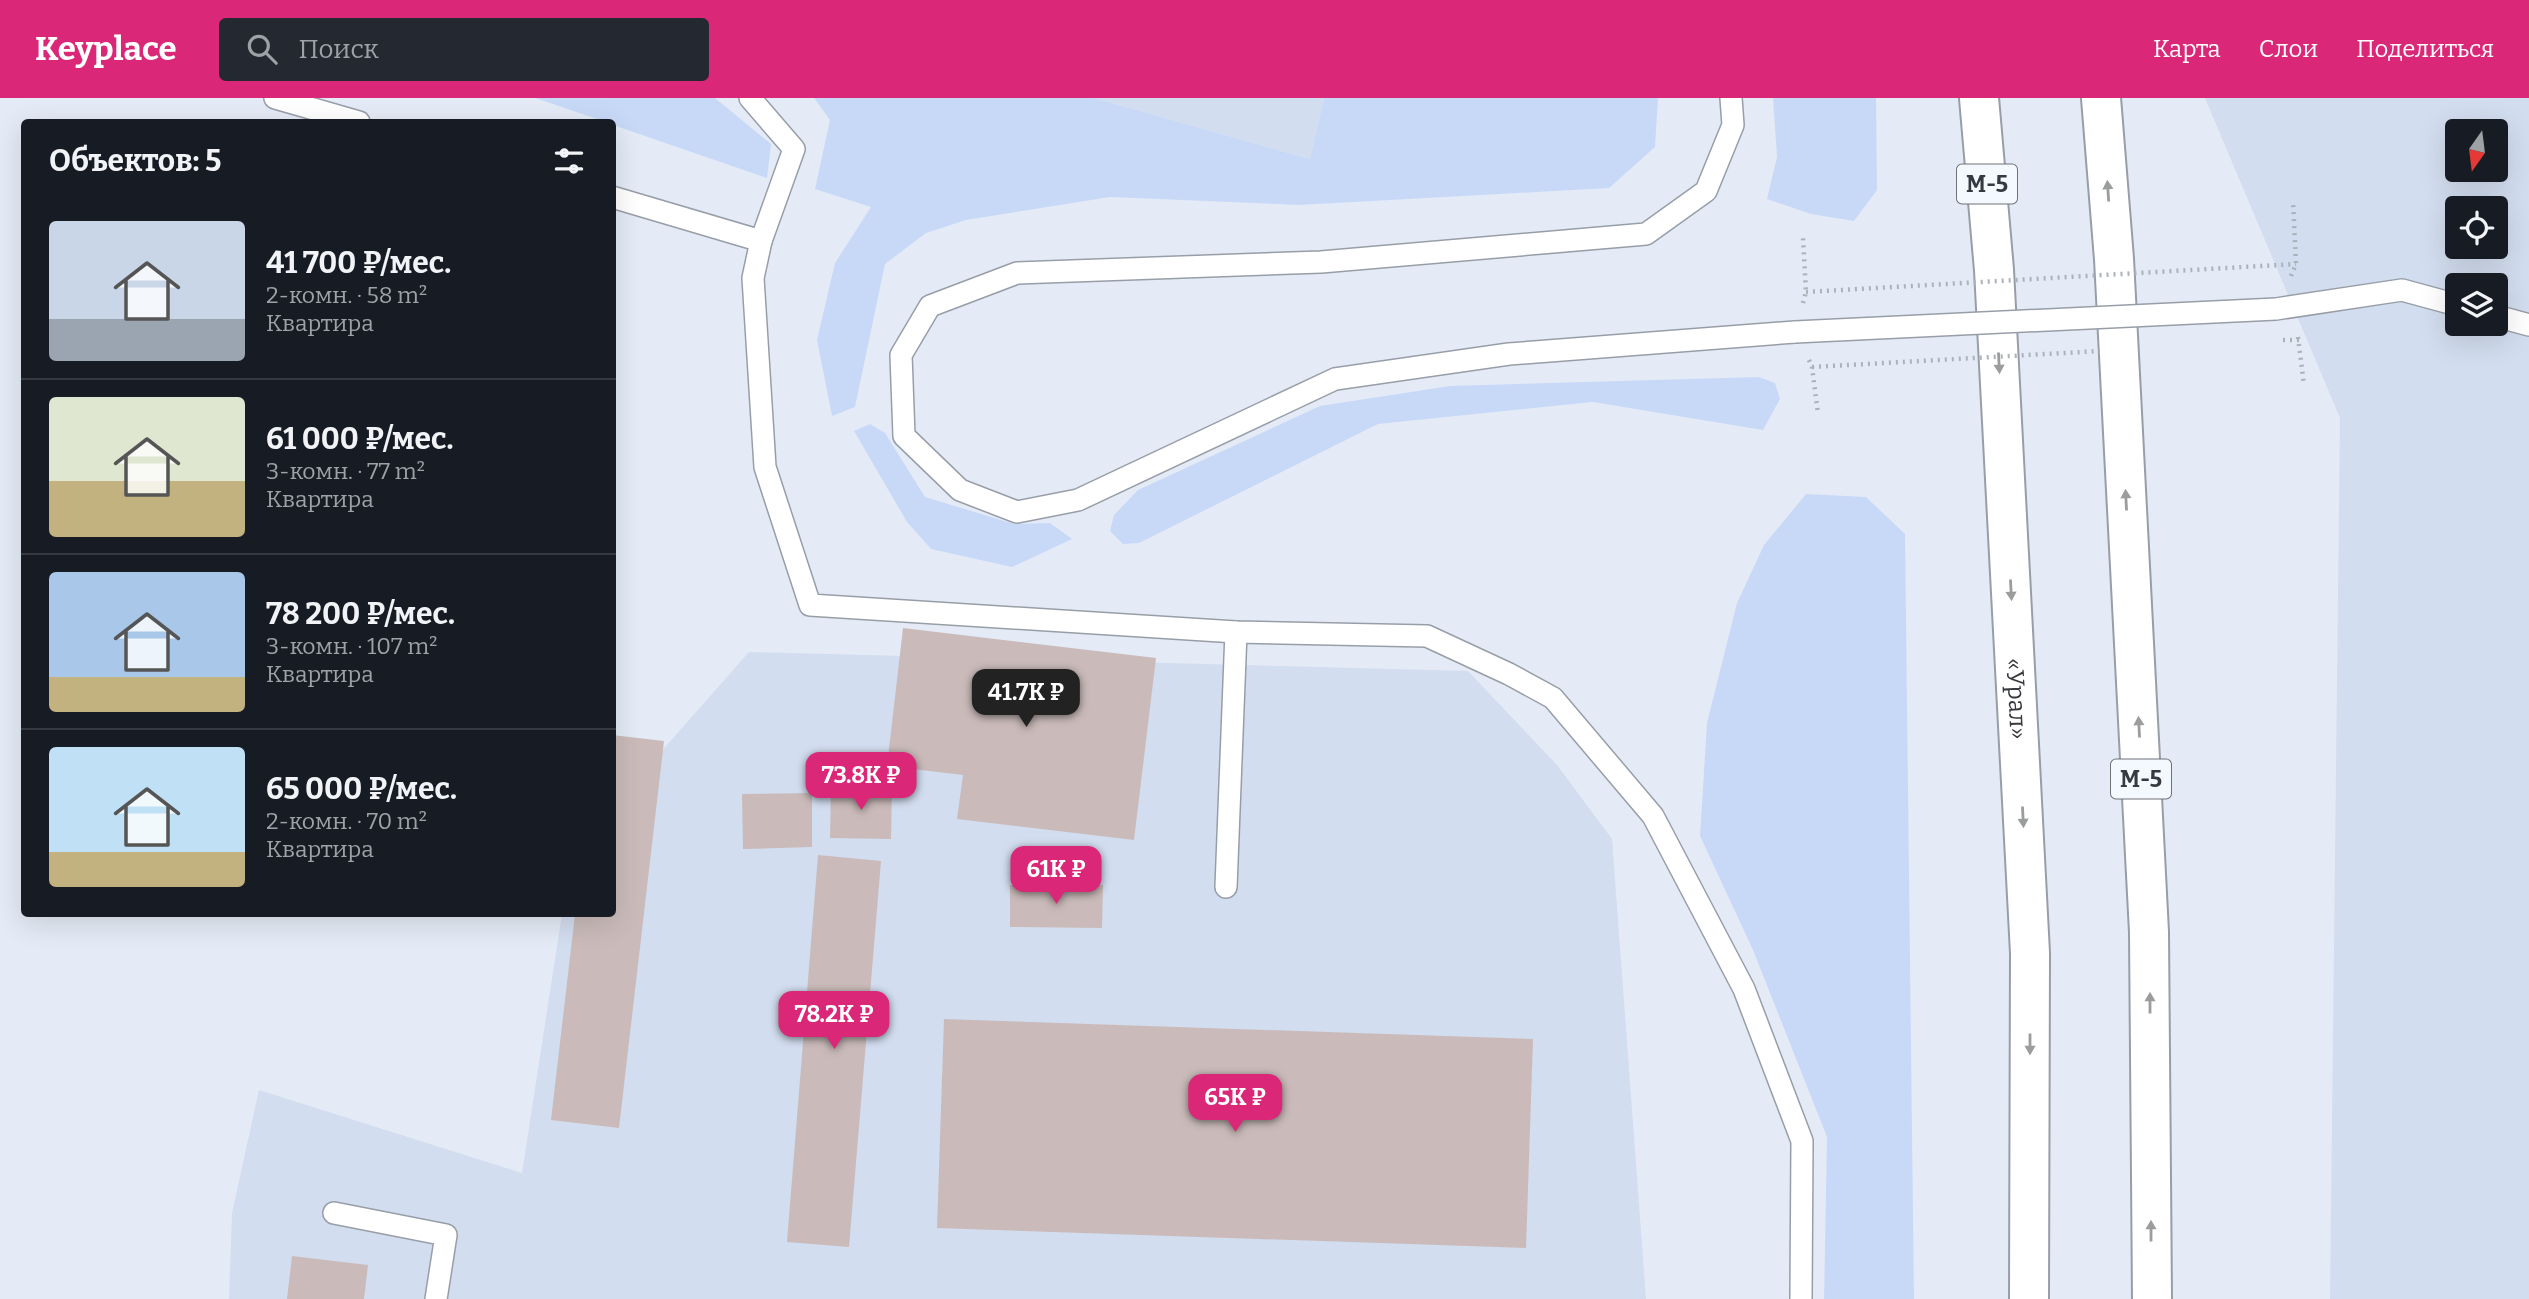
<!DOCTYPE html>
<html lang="ru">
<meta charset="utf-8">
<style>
body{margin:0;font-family:Bitter,serif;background:#242831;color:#f1f3f6;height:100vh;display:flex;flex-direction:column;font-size:26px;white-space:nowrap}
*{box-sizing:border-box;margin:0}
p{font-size:23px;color:#9ea1a6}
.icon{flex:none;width:38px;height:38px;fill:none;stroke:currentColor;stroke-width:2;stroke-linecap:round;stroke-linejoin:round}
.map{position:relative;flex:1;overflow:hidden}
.sheet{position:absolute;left:21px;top:21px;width:595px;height:798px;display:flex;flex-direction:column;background:#171b24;border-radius:7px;box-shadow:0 7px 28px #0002}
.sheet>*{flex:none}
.needle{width:46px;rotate:194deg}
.tools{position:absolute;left:2445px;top:21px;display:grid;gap:14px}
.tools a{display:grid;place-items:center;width:63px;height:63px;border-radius:7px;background:#171b24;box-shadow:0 7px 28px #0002;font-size:35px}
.price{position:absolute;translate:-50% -60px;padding:0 16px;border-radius:14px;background:#db2777;color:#fff;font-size:23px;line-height:46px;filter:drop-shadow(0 2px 4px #0008)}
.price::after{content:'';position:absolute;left:50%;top:42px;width:21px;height:16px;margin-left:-10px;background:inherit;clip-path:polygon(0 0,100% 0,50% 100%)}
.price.current{background:#222;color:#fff}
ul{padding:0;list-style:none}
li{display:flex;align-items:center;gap:21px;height:175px;padding:0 28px}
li+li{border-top:2px solid #363941}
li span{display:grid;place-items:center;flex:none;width:196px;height:140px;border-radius:7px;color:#555}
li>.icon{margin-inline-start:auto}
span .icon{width:84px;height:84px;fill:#fffc;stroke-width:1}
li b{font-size:30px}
h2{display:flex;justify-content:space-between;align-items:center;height:84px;padding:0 28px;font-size:30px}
header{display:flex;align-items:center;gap:42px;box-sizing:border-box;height:98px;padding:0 35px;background:#db2777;color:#fff}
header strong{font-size:33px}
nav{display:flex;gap:38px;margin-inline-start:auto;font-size:24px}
.search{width:490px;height:63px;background:#242831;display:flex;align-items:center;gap:18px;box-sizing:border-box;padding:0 24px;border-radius:7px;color:#9ea1a6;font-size:26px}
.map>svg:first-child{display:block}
</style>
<header>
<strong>Keyplace</strong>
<div class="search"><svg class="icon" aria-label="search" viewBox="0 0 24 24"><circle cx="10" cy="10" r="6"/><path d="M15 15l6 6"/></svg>Поиск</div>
<nav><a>Карта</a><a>Слои</a><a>Поделиться</a></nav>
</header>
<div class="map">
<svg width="2529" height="1201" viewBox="0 0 2529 1201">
<rect width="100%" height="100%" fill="#e4ebf6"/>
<g fill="#d2ddef" fill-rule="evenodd">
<polygon points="1094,0 1324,0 1310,61"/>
<path d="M2205,0h324v1201h-199l10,-881zM2457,33h39v39h-39zM2457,110h39v39h-39zM2457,187h39v39h-39z"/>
<polygon points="749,554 1468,573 1557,667 1612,741 1646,1201 229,1201 232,1115 259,992 522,1075 562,816 612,816 659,656"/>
</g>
<g fill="#c8d9f7">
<polygon points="535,0 715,0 771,46 767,80 613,27 612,24 606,24"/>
<polygon points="814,0 1094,0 1310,61 1324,0 1658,0 1655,49 1609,90 1299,107 1110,99 966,122 926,135 885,166 855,309 832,318 817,242 835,165 871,109 815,91 830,22"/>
<polygon points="1773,0 1876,0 1877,92 1854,123 1811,116 1767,101 1777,59"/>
<polygon points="1759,279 1775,285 1780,301 1763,332 1593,304 1378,326 1139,445 1123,446 1110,433 1114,417 1138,392 1320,308 1450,288"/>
<polygon points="870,326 885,335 925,399 1014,426 1050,425 1072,441 1012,469 931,451 907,424 854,333"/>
<polygon points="1806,396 1866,399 1905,436 1914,1201 1824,1201 1827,1039 1753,852 1700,738 1707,625 1737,505 1764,447"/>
</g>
<g fill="#cabbba">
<polygon points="903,530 1156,560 1134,742 957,721 963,677 887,668"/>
<polygon points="612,637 664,643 619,1030 551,1022 575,816 612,816"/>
<polygon points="831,687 892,688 891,741 830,740"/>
<polygon points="812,695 812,749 743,751 742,696"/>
<polygon points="818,757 881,763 849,1149 787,1144"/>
<polygon points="1010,787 1103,787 1102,830 1010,829"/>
<polygon points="944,921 1533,941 1526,1150 937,1130"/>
<polygon points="292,1158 368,1167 364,1201 287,1201"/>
</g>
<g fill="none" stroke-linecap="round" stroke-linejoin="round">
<defs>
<g id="lane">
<polyline points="275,0 359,24"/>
<polyline points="750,0 794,51 761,143 753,180 765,369 810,507 1236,534 1427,538 1509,576 1553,600 1653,718 1744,891 1802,1043 1801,1201"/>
<polyline points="1731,0 1733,27 1706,93 1646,136 1321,164 1017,175 930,208 901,257 904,338 960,392 1017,414 1078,402 1335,281 1509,256 1795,234"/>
<polyline points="612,99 761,143"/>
<polyline points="2276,211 2402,192 2457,207"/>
<polyline points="2496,218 2529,227"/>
<polyline points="1226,789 1236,534"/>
<polyline points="334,1115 446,1137 436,1201"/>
</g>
<g id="primary">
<path id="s1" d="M1979,0l15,172 36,683 -1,346"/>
<polyline points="2101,0 2114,161 2149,834 2152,1201"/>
</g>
</defs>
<use href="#lane" stroke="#989ea8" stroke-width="24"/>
<use href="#primary" stroke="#989ea8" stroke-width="42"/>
<g stroke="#acb2ba" stroke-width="4.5" stroke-dasharray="2 5" stroke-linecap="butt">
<polyline points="2291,178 2296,166 2293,103"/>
<polyline points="1803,205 1806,194 1803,140"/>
<polyline points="2298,239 2304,287"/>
<polyline points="1809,262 1812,269 1818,316"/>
</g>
<use href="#lane" stroke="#fff" stroke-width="21"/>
<use href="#primary" stroke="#fff" stroke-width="38"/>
<defs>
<polyline id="lane-bridge" points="1795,234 2276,211"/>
</defs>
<use href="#lane-bridge" stroke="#989ea8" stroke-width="24" stroke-linecap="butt"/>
<g stroke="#acb2ba" stroke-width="4.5" stroke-dasharray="2 5" stroke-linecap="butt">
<polyline points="1806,194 2296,166"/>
<polyline points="2283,242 2300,242"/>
<polyline points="1812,269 2100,253"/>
</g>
<use href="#lane-bridge" stroke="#fff" stroke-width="21"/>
</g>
<defs><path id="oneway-solid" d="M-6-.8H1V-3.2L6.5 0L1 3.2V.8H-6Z" transform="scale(1.75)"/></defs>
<g fill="#9a9c9e">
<use href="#oneway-solid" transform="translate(2108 93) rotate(-94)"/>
<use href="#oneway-solid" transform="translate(1999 265) rotate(87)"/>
<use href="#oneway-solid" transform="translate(2126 402) rotate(-93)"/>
<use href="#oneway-solid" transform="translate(2011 492) rotate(87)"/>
<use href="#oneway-solid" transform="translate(2139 629) rotate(-93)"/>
<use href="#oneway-solid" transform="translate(2023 719) rotate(87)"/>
<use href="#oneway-solid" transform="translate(2150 905) rotate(-90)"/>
<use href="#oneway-solid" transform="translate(2030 946) rotate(90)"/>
<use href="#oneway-solid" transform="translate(2151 1133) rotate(-90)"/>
</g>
<g text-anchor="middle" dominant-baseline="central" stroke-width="7" stroke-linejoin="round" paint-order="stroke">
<g fill="#f4f8ff" stroke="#6f7277" stroke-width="2">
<rect x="1957" y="66.5" width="60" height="39" rx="5"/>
<rect x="2111" y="661.5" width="60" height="39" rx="5"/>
</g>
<g font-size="23" font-weight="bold" fill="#36393d">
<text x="1987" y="86">М-5</text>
<text x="2141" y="681">М-5</text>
</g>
<g font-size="24" fill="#36393d" stroke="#f4f8ff">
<text stroke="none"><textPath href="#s1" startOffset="602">«Урал»</textPath></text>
</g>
</g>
</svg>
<div class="tools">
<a><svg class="needle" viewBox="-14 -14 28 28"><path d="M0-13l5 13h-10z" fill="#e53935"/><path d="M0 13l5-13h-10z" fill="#9ea1a6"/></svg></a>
<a><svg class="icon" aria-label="locate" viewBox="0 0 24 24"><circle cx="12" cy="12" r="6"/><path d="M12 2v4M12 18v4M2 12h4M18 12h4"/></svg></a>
<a><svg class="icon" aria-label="layers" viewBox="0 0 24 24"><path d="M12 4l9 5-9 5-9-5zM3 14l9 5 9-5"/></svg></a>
</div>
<b class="price current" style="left:1026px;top:631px">41.7K ₽</b>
<b class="price" style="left:861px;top:714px">73.8K ₽</b>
<b class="price" style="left:1056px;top:808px">61K ₽</b>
<b class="price" style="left:834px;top:953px">78.2K ₽</b>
<b class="price" style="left:1235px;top:1036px">65K ₽</b>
<section class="sheet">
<h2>Объектов: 5<svg class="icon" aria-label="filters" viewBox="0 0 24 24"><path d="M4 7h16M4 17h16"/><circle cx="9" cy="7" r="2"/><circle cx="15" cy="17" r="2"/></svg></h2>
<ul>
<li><span style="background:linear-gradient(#c9d6e8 70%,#9aa5b1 0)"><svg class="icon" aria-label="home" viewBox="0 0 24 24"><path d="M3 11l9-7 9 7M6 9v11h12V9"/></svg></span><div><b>41 700 ₽/мес.</b><p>2-комн. · 58 m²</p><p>Квартира</p></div></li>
<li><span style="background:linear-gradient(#dfe7d0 60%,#c2b280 0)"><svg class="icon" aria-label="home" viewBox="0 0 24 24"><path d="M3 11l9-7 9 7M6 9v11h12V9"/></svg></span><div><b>61 000 ₽/мес.</b><p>3-комн. · 77 m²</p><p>Квартира</p></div></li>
<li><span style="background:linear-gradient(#a9c7e8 75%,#c2b280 0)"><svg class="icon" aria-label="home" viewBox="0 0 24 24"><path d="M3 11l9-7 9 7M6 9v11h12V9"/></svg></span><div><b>78 200 ₽/мес.</b><p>3-комн. · 107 m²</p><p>Квартира</p></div></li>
<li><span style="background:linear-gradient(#bfe0f5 75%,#c2b280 0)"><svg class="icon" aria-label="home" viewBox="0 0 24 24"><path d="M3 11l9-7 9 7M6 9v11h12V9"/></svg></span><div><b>65 000 ₽/мес.</b><p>2-комн. · 70 m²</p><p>Квартира</p></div></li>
</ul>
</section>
</div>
